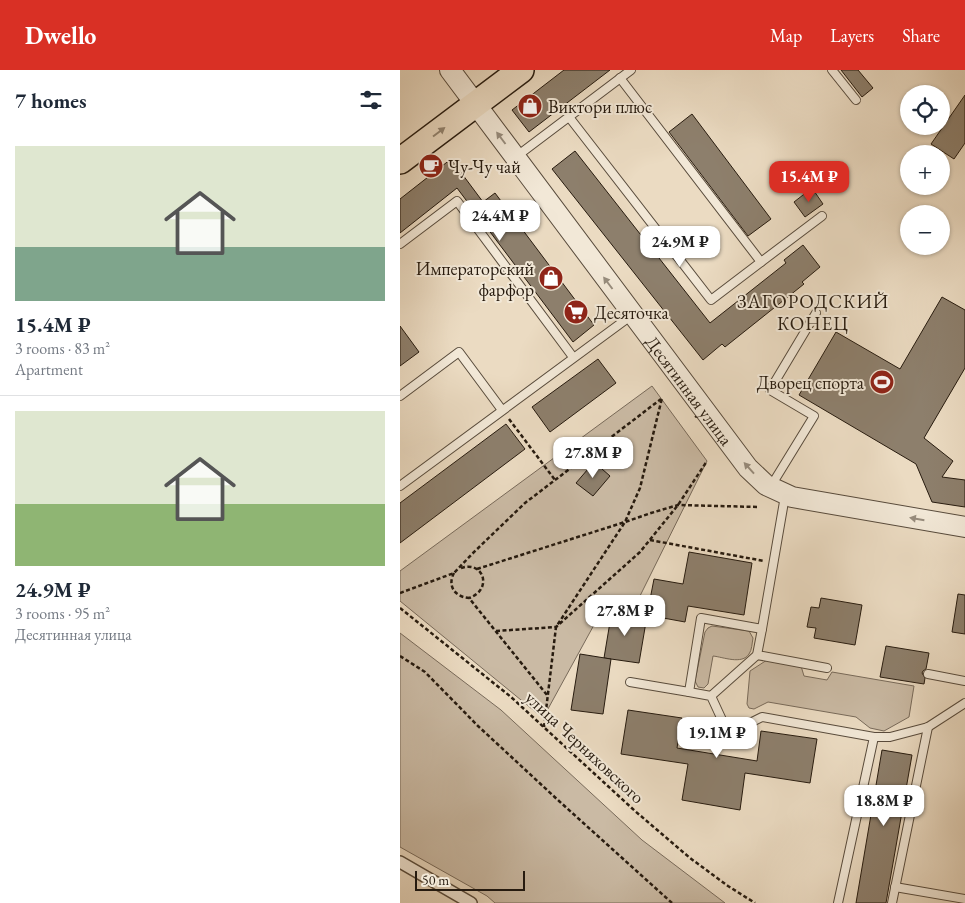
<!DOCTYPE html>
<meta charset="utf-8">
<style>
body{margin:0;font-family:"EB Garamond",serif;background:#f2f2f3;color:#1f2937;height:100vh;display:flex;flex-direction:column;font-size:19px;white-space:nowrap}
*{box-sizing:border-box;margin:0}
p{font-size:16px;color:#747a83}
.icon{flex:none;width:28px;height:28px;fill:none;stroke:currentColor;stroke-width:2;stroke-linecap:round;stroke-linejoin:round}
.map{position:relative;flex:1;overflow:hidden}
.drawer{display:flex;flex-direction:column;background:#fff;width:400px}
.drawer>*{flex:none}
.controls{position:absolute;left:500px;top:15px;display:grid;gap:10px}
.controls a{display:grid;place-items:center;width:50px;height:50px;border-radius:50%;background:#fff;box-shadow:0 1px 4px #0004;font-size:25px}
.scale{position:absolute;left:15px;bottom:12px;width:110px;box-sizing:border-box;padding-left:5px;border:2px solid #271b0f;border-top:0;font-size:14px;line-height:18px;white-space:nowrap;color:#271b0f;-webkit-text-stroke:4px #f2e8d7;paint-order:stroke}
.price{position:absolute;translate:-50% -42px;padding:0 11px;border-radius:10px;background:#fff;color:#222;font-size:16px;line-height:32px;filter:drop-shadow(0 1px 2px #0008)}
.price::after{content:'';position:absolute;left:50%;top:30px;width:15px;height:11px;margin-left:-8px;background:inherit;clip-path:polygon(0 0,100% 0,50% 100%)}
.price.on{background:#d93025;color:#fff}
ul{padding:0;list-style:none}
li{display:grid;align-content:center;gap:10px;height:265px;padding:0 15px}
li+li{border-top:1px solid #e0e1e3}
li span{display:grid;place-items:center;height:155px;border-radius:0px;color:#555}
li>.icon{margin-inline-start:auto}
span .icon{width:90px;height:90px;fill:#fffc;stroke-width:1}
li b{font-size:21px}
h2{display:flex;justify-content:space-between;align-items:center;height:60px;padding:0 15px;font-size:21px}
header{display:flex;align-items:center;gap:30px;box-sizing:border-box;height:70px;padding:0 25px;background:#d93025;color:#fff}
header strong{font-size:24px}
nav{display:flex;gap:28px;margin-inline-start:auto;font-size:18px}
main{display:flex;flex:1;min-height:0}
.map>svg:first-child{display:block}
</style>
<header>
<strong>Dwello</strong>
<nav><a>Map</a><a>Layers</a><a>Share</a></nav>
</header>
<main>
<section class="drawer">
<h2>7 homes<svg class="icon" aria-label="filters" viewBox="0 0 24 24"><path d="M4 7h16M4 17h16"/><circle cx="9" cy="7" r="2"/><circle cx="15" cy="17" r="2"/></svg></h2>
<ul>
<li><span style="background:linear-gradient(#dfe7d0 65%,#7fa58c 0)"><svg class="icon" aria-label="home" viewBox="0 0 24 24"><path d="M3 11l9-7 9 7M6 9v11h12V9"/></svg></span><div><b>15.4M ₽</b><p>3 rooms · 83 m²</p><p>Apartment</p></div></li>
<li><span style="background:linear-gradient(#dfe7d0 60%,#8fb573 0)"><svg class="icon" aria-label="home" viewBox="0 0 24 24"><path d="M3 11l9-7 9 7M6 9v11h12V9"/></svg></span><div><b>24.9M ₽</b><p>3 rooms · 95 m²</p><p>Десятинная улица</p></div></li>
</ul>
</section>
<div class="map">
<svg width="565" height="833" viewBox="0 0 565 833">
<rect width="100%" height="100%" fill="#ebdbc2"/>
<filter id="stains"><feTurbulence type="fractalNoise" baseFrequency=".004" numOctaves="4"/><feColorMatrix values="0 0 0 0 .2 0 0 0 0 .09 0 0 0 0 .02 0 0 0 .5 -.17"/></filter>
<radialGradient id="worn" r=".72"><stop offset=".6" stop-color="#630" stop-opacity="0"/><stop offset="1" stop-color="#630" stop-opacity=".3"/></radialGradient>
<g fill="#cabaa4" stroke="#786a5a">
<polygon points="252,316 307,391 235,536 206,533 143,648 0,531 0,501"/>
<path d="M312,556l37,5 4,7c-1,5 -1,12 -4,16 -7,11 -26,3 -36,2l-5,28 -4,4 -6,-1 -3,-6 10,-49 3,-4z"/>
<polygon points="0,563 101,640 242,770 325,833 95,833 87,826 0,777"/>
<polygon points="367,590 401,596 404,606 427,610 432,602 514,616 509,647 484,661 470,658 456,647 368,632 354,639 349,638 347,634 350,601"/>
</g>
<g fill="#8d7f6c" stroke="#271b0f">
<polygon points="164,0 210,0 129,62 112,40"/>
<polygon points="441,0 458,0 473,18 462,27"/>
<polygon points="565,25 565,73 554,89 531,74"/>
<polygon points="292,44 371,149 348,166 269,62"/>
<polygon points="175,81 310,253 386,193 384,190 403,175 420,197 402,212 404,214 325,277 322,274 303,290 152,99"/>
<polygon points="51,89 83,132 95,123 194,255 173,272 57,118 0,163 0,129"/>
<polygon points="412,118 423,134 405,147 394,132"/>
<polygon points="542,227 565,240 565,298 524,368 553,391 542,407 565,410 565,437 532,432 516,394 399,325 436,262 500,299"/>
<polygon points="0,256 19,282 0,296"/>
<polygon points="198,289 216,313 150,362 132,337"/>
<polygon points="106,354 125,379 0,473 0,433"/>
<polygon points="194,392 210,406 193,426 176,413"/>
<polygon points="289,482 352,493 344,545 288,536 285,552 247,545 254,509 283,514"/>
<polygon points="558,524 565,525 565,564 552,562"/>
<polygon points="421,528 462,535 455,575 414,568 416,558 407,557 411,537 419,538"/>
<polygon points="212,540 247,546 239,593 204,588"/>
<polygon points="486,576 529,583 526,599 523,601 522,603 525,608 524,614 480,607"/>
<polygon points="180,584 211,589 203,644 171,640"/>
<polygon points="228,640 282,648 277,678 357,691 361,661 417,669 410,713 345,703 340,740 282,730 288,694 221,684"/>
<polygon points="482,680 512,685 486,833 456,833"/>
</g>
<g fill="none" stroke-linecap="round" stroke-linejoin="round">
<defs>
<g id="service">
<polyline points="432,0 456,30"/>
<polyline points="220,8 361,192 422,146"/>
<polyline points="169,47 311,230 361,192"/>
<polyline points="117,86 231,0"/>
<polyline points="0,174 57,131 173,287"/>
<polyline points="0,326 59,282 102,340"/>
<polyline points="0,416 232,245"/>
<polyline points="371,416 414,346 370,320 416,243"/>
<polyline points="385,426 362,559 301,548 289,622 311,626 323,652 344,656 362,647 474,667 490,667 528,657 565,633"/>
<polyline points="357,585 427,598"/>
<polyline points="528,604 565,611"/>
<polyline points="230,612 289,622"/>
<polyline points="311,626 357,585 362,559"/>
<polyline points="495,817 565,829"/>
<polyline points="438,833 474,667"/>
<polyline points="492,833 528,657"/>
</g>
<polyline id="pedestrian" points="0,792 71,833"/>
<g id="tertiary">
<path id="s1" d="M50,0l298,398 18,17 26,12 173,30"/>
</g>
<polyline id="primary" points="0,91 121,0"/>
</defs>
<use href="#service" stroke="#584b3c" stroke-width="10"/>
<use href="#pedestrian" stroke="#584b3c" stroke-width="14"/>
<use href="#tertiary" stroke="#584b3c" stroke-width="22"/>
<use href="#primary" stroke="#271b0f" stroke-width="28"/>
<g stroke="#271b0f" stroke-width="2.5" stroke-dasharray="4 2.5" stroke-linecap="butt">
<polyline points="109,349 155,410"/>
<polyline points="250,470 364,491"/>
<path d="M61,498c23,-8 32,22 8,30"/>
<polyline points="77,499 225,452 251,443 278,435 359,437"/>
<path d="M54,503c-7,13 1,24 15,25l78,97"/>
<polyline points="0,523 54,503 72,484 125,433 261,329"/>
<polyline points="0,538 111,627 235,741 290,788 328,816 355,833"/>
<polyline points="96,561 156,557 240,482 278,435 307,391"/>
<polyline points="0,586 25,602 78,656 159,731 272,833"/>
<polyline points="144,657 156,557 225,452 240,418 262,328"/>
</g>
<use href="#service" stroke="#f2e8d7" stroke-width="8"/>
<use href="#pedestrian" stroke="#f2e8d7" stroke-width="11"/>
<use href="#tertiary" stroke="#f2e8d7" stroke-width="20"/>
<use href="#primary" stroke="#ebdbc2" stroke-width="25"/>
</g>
<defs><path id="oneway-solid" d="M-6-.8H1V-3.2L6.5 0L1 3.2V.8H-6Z" transform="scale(1.25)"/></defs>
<use fill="#938571" href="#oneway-solid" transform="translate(39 62) rotate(-37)"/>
<g fill="#978c7d">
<use href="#oneway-solid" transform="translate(101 68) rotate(-127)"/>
<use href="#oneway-solid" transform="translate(208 213) rotate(-127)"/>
<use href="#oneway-solid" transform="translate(349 398) rotate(-132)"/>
<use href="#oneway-solid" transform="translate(517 449) rotate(-170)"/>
</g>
<defs>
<symbol id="shop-disc" viewBox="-11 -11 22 22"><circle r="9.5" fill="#8f2418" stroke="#f2e8d7"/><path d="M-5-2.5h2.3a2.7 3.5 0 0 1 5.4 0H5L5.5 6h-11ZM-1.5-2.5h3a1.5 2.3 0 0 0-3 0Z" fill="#fff"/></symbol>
<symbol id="cafe-disc" viewBox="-11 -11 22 22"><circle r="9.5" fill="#8f2418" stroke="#f2e8d7"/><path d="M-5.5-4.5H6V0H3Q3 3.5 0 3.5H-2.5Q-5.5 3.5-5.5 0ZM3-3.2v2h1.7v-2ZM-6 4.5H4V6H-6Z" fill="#fff"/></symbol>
<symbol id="supermarket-disc" viewBox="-11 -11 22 22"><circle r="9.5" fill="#8f2418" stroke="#f2e8d7"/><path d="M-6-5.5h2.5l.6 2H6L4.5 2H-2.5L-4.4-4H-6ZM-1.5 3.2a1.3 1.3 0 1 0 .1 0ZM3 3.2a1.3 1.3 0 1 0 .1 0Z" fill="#fff"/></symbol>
<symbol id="stadium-disc" viewBox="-11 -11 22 22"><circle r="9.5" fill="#8f2418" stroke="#f2e8d7"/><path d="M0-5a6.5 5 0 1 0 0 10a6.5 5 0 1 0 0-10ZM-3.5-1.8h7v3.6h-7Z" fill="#fff"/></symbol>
</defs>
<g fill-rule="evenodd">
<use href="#shop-disc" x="116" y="22" width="28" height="28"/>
<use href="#cafe-disc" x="17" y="82" width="28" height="28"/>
<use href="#shop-disc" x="137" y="194" width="28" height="28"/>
<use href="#supermarket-disc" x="162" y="228" width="28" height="28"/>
<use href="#stadium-disc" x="468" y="298" width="28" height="28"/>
</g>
<g text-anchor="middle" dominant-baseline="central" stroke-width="4" stroke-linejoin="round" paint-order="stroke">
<g font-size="18" fill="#271b0f" stroke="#f2e8d7" text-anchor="start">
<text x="148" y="36">Виктори плюс</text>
<text x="48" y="96">Чу-Чу чай</text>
<text x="134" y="198" text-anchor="end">Императорский<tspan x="134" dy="21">фарфор</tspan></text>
<text x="194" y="242">Десяточка</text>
<text x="464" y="312" text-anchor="end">Дворец спорта</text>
</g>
<g font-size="18" fill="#271b0f" stroke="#f2e8d7">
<text stroke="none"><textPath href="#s1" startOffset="400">Десятинная улица</textPath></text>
<text transform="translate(185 677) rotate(43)">улица Черняховского</text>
</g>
<g font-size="19" letter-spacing="1" fill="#271b0f" stroke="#f2e8d7">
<text x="413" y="231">ЗАГОРОДСКИЙ<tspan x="413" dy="22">КОНЕЦ</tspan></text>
</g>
</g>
<rect width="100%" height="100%" filter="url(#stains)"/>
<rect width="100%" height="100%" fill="url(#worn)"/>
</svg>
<div class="controls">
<a><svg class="icon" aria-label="locate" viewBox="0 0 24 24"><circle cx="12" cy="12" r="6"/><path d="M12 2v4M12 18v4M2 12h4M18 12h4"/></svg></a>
<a>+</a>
<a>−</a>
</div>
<div class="scale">50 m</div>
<b class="price on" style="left:409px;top:133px">15.4M ₽</b>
<b class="price" style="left:100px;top:172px">24.4M ₽</b>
<b class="price" style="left:280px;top:198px">24.9M ₽</b>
<b class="price" style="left:193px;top:409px">27.8M ₽</b>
<b class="price" style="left:225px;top:567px">27.8M ₽</b>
<b class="price" style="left:317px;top:689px">19.1M ₽</b>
<b class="price" style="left:484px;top:757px">18.8M ₽</b>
</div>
</main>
